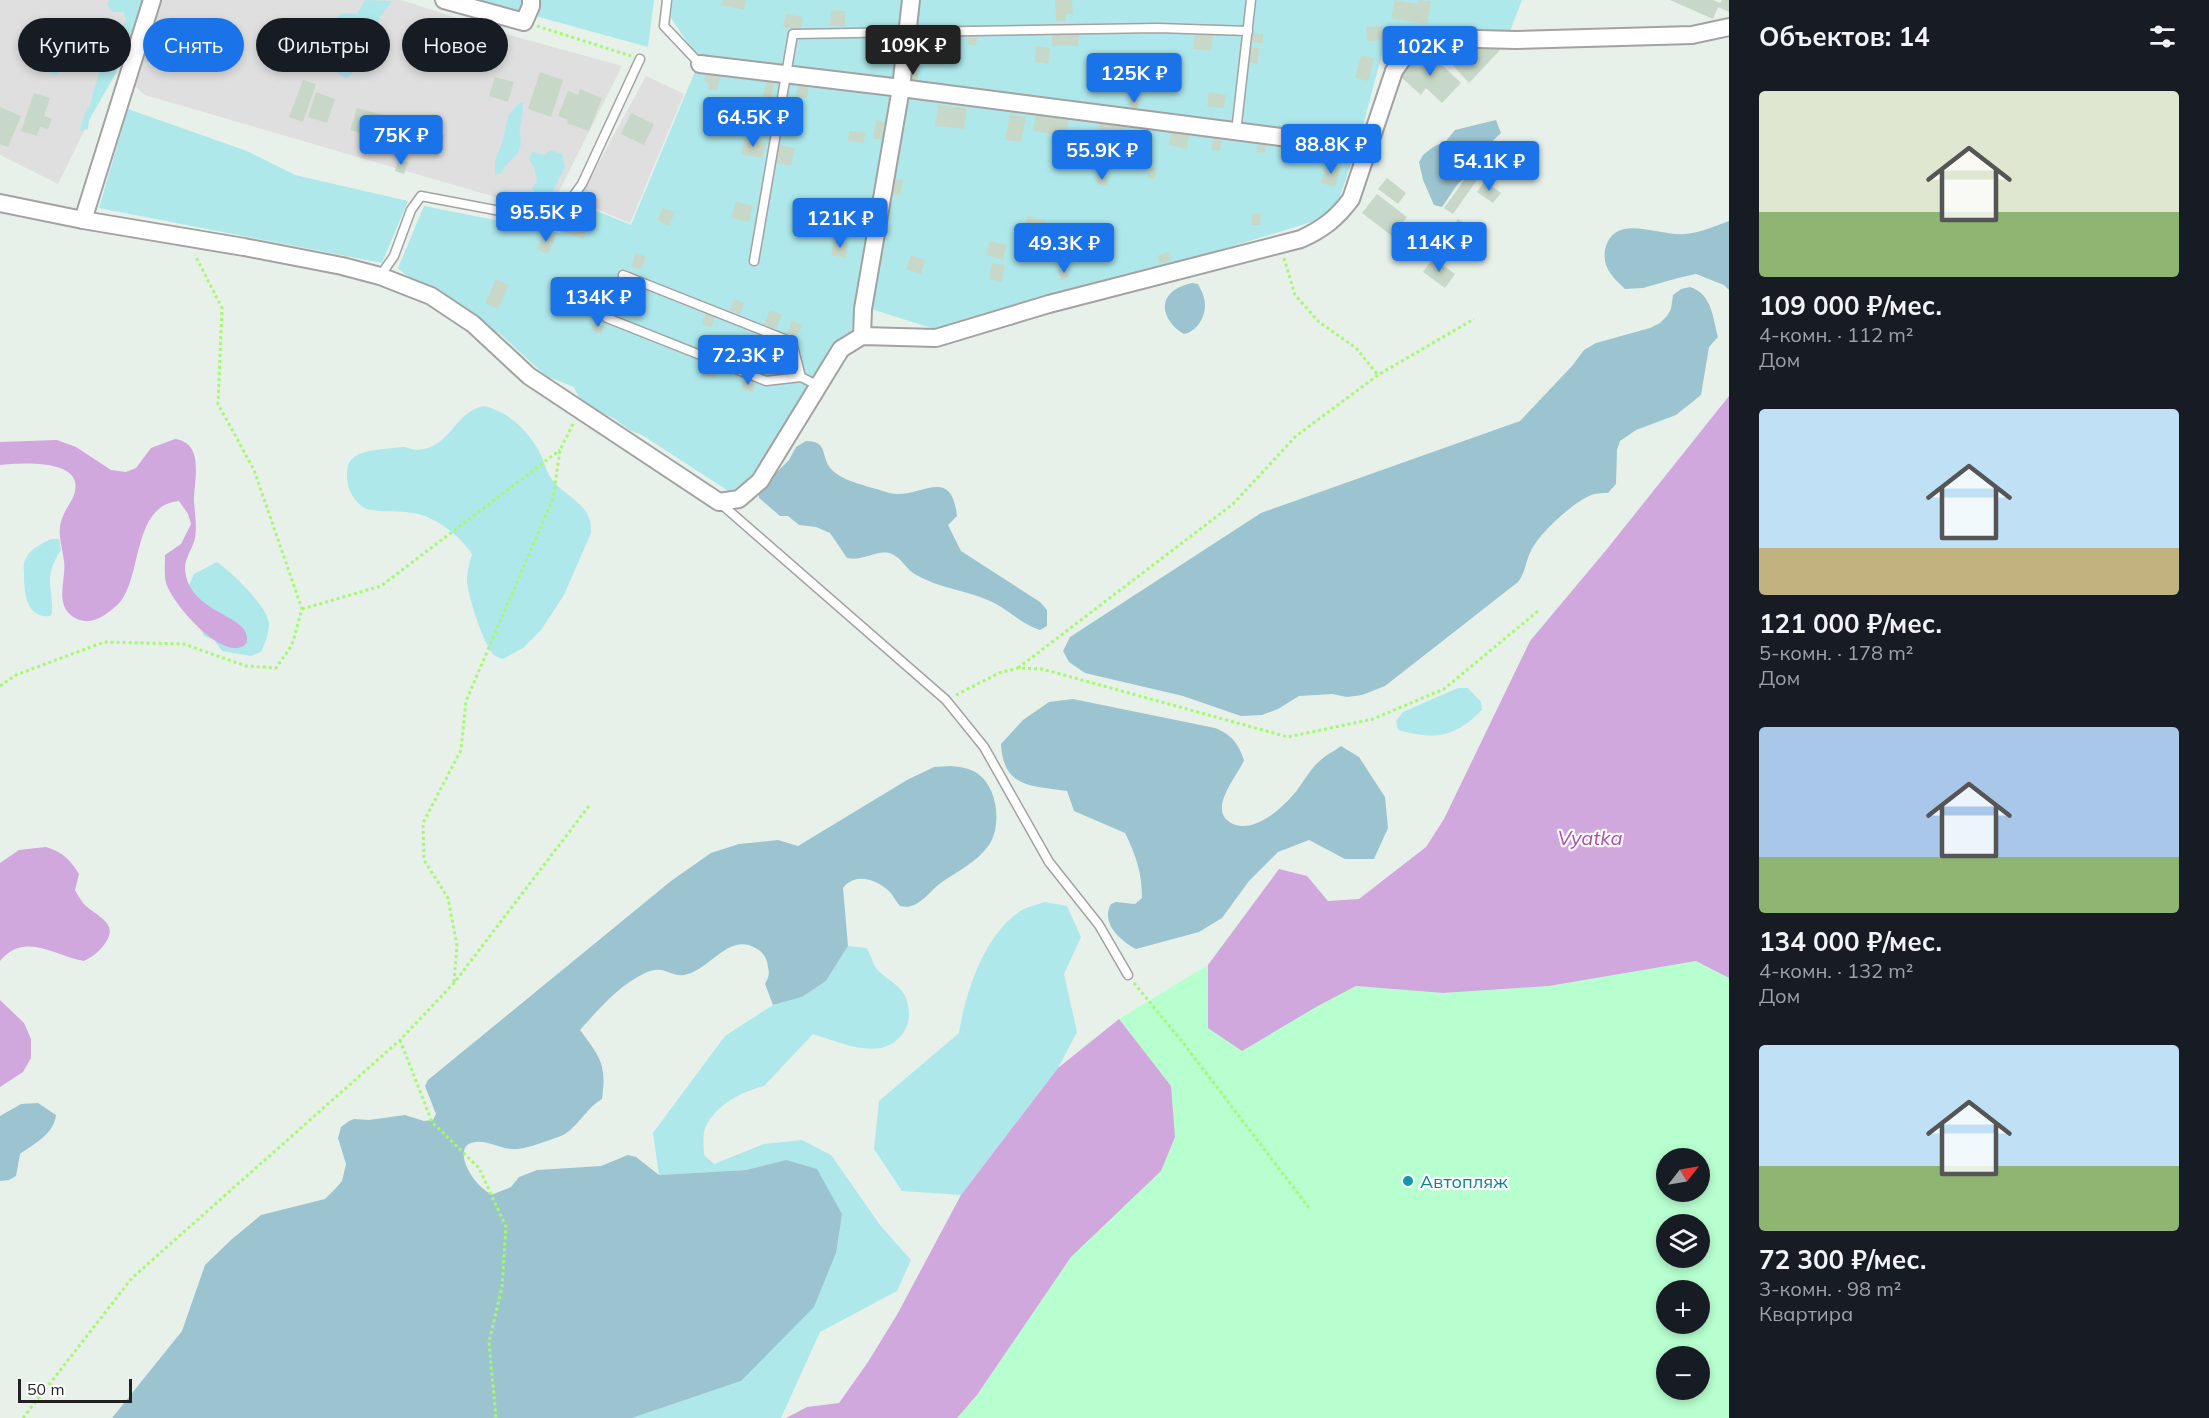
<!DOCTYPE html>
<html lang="ru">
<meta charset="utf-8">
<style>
body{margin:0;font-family:Mulish,sans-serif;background:#20242c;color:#f1f3f6;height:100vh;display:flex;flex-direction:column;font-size:22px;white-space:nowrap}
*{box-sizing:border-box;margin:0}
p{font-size:20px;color:#9ea1a6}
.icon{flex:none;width:33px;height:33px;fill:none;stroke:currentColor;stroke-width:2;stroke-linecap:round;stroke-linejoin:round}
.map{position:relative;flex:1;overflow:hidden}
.panel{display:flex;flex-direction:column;background:#171b24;width:480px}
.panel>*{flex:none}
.top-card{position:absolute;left:18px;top:18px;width:570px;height:54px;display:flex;gap:12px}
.needle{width:39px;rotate:59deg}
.buttons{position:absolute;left:1656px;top:1148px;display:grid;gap:12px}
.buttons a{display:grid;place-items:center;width:54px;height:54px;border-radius:50%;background:#171b24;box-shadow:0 3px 9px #0003;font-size:30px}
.scale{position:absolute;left:18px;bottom:15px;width:114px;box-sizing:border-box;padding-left:6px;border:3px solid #212121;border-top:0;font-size:16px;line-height:21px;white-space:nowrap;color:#212121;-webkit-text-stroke:4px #fff;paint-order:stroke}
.price{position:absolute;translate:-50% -51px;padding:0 14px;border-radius:6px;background:#1a73e8;color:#fff;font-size:20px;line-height:39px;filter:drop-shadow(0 2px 3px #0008)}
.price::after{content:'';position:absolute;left:50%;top:36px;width:18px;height:14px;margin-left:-9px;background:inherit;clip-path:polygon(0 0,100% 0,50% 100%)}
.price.selected{background:#222;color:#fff}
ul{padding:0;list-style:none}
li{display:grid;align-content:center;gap:12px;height:318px;padding:0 30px}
li span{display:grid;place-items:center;height:186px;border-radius:6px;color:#555}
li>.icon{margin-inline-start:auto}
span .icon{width:108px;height:108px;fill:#fffc;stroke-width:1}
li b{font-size:26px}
h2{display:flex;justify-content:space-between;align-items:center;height:72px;padding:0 30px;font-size:26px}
.chip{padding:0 21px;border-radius:27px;background:#171b24;box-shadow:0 3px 9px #0003;font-size:21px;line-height:54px}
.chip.selected{background:#1a73e8;color:#fff}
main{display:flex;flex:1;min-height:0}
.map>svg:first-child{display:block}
</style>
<main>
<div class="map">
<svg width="1729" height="1418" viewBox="0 0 1729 1418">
<rect width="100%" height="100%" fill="#e7f1e9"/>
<g fill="#dedfde">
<polygon points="0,0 144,0 145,7 58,184 0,155"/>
<polygon points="160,0 401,0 513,36 622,66 550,209 537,209 145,95 130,82"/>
<polygon points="646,76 684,94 630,223 578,201"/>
</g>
<g fill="#aee8eb">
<path d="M110,0h36l-2,8 -19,34 -9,31 -27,47 -1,9 -8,2 3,-13 7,-13 9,-32 -5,-9 -26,-8 -6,-5 -4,6 5,12 -7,6 -14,-5 -3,-23 6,-10 6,-2 8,6c4,-2 6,-3 9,-3 8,0 30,12 35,18h9l1,-14 13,-21 -2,-9h-12l-5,-8z"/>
<polygon points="365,0 392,1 379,18 374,44 366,57 358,61 354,71 346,79 336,71 338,53 350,31 348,24 340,35 333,29 335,19 342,13 357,14"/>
<polygon points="477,0 654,0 648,47"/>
<polygon points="672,0 906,0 897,81 699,60 671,18"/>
<path d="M914,0h608l-13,34c-40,-2 -88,-12 -124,9l-27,101 -454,-61z"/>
<polygon points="696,69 896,92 851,332 819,386 753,477 733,494 642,435 629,430 615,419 582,404 574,387 546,376 500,334 463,311 433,289 407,276 398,268 424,206 560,233 577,203 631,225"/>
<polygon points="908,94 1355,151 1334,215 1123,280 941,331 871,309"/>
<path d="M523,102c0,9 -1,16 -3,25 -2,10 5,16 -4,28 -6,7 -10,9 -15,18l-6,2v-14l8,-21 5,-24 10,-12z"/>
<polygon points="128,109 247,151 295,175 408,201 382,263 99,208"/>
<polygon points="550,150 562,154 565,167 544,209 532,212 500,209 495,201 499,192 507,190 516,200 528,203 534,197 535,192 531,188 537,182 535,170 529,159 532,152 546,155"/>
<path d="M485,406c25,7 43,24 55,47 4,7 5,15 9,22 13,23 44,26 42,58l-27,62 -23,35 -18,18 -20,11c-4,-1 -6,-2 -9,-4 -10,-9 -28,-63 -27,-77 0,-8 3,-16 5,-24 -12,-18 -37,-38 -59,-41 -14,-3 -31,0 -46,-4 -9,-3 -17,-15 -19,-24 -5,-30 9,-32 34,-36 7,0 15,-2 23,-2 4,1 9,3 13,3 34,-3 37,-40 67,-44z"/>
<path d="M51,539h8l2,11c-18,27 -8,34 -9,63l-2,3c-24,3 -26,-24 -26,-42 0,-4 -1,-10 1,-14 5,-11 16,-16 26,-21z"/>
<path d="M217,562c14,10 51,44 52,62 0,10 -4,19 -8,28l-10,4 -29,-5 -8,-11 -10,-4 -17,-34v-13l7,-15z"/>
<path d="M1458,688h10l13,14 1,8c-28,28 -47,30 -84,20l-2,-9 7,-9z"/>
<path d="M1045,902l22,4 14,31 -17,37 13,58 -19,36 -97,127 -59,-4 -28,-42 5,-48 80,-68c6,-39 25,-98 60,-121 7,-5 17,-7 26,-10z"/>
<path d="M848,946l19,2c3,6 5,12 7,17 6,11 23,17 30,29 6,11 7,25 1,36 -19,34 -63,13 -92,4l-49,52c-21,5 -48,19 -58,40 -4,7 -2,20 -2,29l10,9 50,-20 38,-4 29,15 49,70 31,35 -14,31 -77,41 -39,86h-149l109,-37 45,-221 -40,10 -87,5 -6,-42 72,-97 48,-31 29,-8 24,-16z"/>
</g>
<g fill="#9cc4d0">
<polygon points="1496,120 1501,133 1480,153 1473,168 1457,185 1442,207 1434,205 1423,180 1419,162 1423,155 1433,147 1446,141 1455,130"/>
<path d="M1729,221v69l-5,-5 -28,-11 -18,4 -35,10 -18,1c-12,-11 -23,-22 -20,-39 9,-39 54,-13 80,-16 15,-1 30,-8 44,-13z"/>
<path d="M1192,283l6,1c2,4 5,9 6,14 4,15 -5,33 -20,36 -13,-7 -27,-26 -14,-40 5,-6 14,-9 22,-11z"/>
<path d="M1690,287c22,7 23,31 28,50l-9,10 -8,48 -25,20 -40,15 -16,11 -3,9 -1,34 -8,9c-6,0 -13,0 -19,3 -17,8 -47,35 -56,51 -7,11 -7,25 -15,35l-133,104 -23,9 -15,2 -15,-3 -33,2 -21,13 -16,6 -21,1 -58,-20 -98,-23 -16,-11 -6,-11 7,-14 191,-124 259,-92 52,-55 12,-16 12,-7 54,-15 10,-5 7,-7 4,-7 2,-14 8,-6z"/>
<path d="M806,441c23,0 14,15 25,28 12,13 38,17 55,23 31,11 65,-31 71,24l-9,9 13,26 79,51 7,8v16l-7,4c-17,-5 -29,-18 -44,-26 -26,-14 -58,-15 -83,-31 -8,-6 -12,-15 -21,-19 -14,-6 -29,8 -45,4l-17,-25 -14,-6 -17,-2 -11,-9h-8l-21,-18v-8l30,-30 7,-13z"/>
<path d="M1073,699l142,29c17,7 23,15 29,32 -6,16 -39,51 -11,64 21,9 47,-14 60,-29 10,-11 16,-26 29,-36 5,-5 13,-8 19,-13l18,11 26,40 3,31 -14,31h-29l-36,-19 -31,12 -29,29 -27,37 -23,14 -63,17c-15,-8 -36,-26 -25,-45l5,-2 19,2 7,-6c0,-25 -6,-43 -17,-65l-51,-22 -7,-20c-35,-5 -64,-3 -66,-47l22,-24 26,-18z"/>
<path d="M951,766c9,1 18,2 26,7 21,14 25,53 12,72 -12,17 -31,26 -47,37 -14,10 -24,29 -42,24 -4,-4 -7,-11 -11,-15 -13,-12 -34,-19 -46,-3l5,58 -22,35 -24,16 -29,8 -8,-21c3,-6 5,-9 3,-17 -1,-8 -4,-14 -11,-18 -28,-18 -47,22 -73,26 -15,2 -20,-11 -39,-2 -27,13 -46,36 -65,57 20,27 27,34 22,69 -15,8 -27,32 -41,37 -12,4 -34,13 -45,13 -14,1 -27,-9 -41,-7 -20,3 -9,27 -1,37 4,6 11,11 17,16l20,-8 8,-10 18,-7 64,-4 27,-11 8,2 23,18 87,-5 40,-10 31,9 25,45 -6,39 -22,54 -73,74 -109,37h-520l70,-87 23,-66 27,-26 29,-24 64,-16 10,-10 7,-8 4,-17 -8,-26 3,-11 8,-6 5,-2 15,1 36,-5 19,6 9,-1 3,-6 -11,-28 3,-6 243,-199 40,-28 28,-9 39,-4 20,6 109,-66 27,-13z"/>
<path d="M38,1103l18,12c-2,19 -22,29 -36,39l-4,22 -7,4 -9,1v-65l21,-12z"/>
</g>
<path fill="#b7ffcf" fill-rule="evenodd" d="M1697,961l32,17v440h-772l20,-23 94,-138 90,-86 10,-85 -52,-67 89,-54v63l108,-21 40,-21 87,7 106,-7zM1666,1158h34v33h-34zM1666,1224h34v33h-34zM1666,1290h34v33h-34zM1666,1356h34v33h-34z"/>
<g fill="#d1a8de">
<polygon points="1729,396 1729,978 1696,961 1549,986 1443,993 1356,986 1316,1007 1242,1051 1208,1028 1208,965 1279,869 1307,876 1328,901 1359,899 1426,847 1444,819 1530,641 1607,549"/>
<path d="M175,439c30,4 19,41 19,62 1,13 3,24 1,37 -2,10 -10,20 -10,30 2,46 65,46 62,72 0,5 -4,7 -9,8 -24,3 -65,-44 -72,-65 -2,-9 -1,-19 -1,-28l16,-11 10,-20 -3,-10 -9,-13c-46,4 -37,72 -58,100 -5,6 -12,11 -18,15 -9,5 -16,7 -26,3 -25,-12 -10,-39 -13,-58 -2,-17 -8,-29 -1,-45 3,-8 11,-17 12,-25 7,-33 -56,-28 -75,-26v-23l57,-2 19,7 35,23 15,2 10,-4 15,-20z"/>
<path d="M46,847c16,5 24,12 33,27l-4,16c2,4 5,9 8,13 10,12 37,19 23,39 -6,9 -12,14 -22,19 -29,-5 -60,-30 -84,0v-98l19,-13z"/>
<polygon points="0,1000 24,1023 31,1039 31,1058 23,1072 0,1087"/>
<polygon points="1119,1019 1171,1086 1175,1137 1161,1171 1071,1257 977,1395 957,1418 786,1418 807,1407 839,1403 868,1362 898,1313 961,1195 1058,1068"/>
</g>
<g fill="#c8d8c8">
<polygon points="723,0 746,0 744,10 721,5"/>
<polygon points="1055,0 1072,0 1073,14 1066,14 1066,21 1056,21"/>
<polygon points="1395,0 1418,4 1419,0 1431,1 1427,24 1391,18"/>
<polygon points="1670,0 1713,0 1720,3 1722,0 1729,0 1729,12 1718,7 1713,19"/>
<polygon points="831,10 845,11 845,26 830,26"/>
<polygon points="786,14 803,17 800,30 783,27"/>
<polygon points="152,23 188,34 176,71 144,61 151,39 148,38"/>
<polygon points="1382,26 1383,40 1367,41 1366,27"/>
<polygon points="1195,32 1213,35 1211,51 1193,49"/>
<polygon points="969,33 978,34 976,46 967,44"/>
<polygon points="1052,33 1079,33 1078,46 1052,46"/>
<polygon points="1252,33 1263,34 1263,43 1251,42"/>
<polygon points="483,35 502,41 496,64 476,57"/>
<polygon points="1469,43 1495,45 1500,50 1469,83 1450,62"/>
<polygon points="1036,46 1050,48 1048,64 1034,62"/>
<polygon points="1250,47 1259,48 1258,64 1249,62"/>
<polygon points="1425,49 1461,83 1442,103 1426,88 1421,95 1400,76"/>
<polygon points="1361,55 1374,59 1368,81 1355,78"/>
<polygon points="909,70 918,70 917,81 908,81"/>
<polygon points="706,71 721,74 717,91 708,89 709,83 704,82"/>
<polygon points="540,72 563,80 551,117 528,109"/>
<polygon points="495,77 514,82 508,102 489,96"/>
<polygon points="303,80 316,84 303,122 289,117"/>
<polygon points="766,82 774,83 771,98 763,96"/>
<polygon points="798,84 809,86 807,98 796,96"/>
<polygon points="580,89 602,98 589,131 567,123 568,120 558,116 568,91 578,95"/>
<polygon points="316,92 335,99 327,123 308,117"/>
<polygon points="1209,92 1226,95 1224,108 1207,106"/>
<polygon points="34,93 50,98 44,116 52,119 48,129 40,127 37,136 21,131"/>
<polygon points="1130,98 1139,99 1137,110 1129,109"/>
<polygon points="938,105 967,108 964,129 935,126"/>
<polygon points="0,107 21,116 8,147 0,144"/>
<polygon points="357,108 392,118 385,140 350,130"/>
<polygon points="631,113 654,124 644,145 621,134"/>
<polygon points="1036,113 1069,119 1066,136 1033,131"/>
<polygon points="1010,114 1026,117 1021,142 1005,140"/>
<polygon points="876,120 885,122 881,140 873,138"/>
<polygon points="1100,122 1125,126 1122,141 1098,136"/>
<polygon points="410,124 445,135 438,156 403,145"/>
<polygon points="849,131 865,132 864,143 848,141"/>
<polygon points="1171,132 1189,135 1187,149 1169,145"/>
<polygon points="744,139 766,143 762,158 741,154"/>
<polygon points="1213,139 1222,140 1220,151 1211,150"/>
<polygon points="779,145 795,148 791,166 775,163"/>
<polygon points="1257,145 1266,146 1265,153 1256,152"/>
<polygon points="1314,151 1325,152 1324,160 1313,159"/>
<polygon points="1481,157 1489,163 1453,214 1444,208"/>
<polygon points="399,159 408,162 404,174 395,171"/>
<polygon points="1327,163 1341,167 1335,187 1321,183"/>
<polygon points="1150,167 1157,167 1155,179 1148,178"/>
<polygon points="1098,176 1108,178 1107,186 1095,183"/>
<polygon points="1387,178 1406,193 1398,204 1378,189"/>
<polygon points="895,179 903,180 900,195 892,194"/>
<polygon points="1485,181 1501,193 1493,203 1477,192"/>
<polygon points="1377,194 1407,217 1392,236 1362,213"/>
<polygon points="813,197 826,199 824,217 810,215"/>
<polygon points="736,201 753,206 749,222 731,218"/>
<polygon points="663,208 675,212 669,226 657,220"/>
<polygon points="1252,213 1261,214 1260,225 1251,225"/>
<polygon points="1027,216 1046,220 1043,233 1025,229"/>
<polygon points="571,218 589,225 583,239 565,232"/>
<polygon points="1458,219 1480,235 1470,250 1448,234"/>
<polygon points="545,231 556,236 548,254 537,249"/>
<polygon points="834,241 848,243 846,258 831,255"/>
<polygon points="990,241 1007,245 1003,260 986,255"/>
<polygon points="1168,252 1171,260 1160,264 1157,256"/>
<polygon points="636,253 646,257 641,270 631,266"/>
<polygon points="911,255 925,260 921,274 906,269"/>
<polygon points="1433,258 1455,274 1445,288 1423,272"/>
<polygon points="992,263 1005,265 1002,282 989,279"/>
<polygon points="1066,267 1069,277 1061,280 1058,270"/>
<polygon points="496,279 509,285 498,309 485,303"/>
<polygon points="628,285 640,292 635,301 623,294"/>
<polygon points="734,299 744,303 740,314 729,310"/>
<polygon points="770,310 782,315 776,329 764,324"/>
<polygon points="706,313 715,317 711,328 702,324"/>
<polygon points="792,320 802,325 797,338 787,333"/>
<polygon points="594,322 604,326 601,334 592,330"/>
<polygon points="774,355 788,360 785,370 771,366"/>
<polygon points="704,363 717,368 714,378 701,374"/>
<polygon points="744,379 755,383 753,392 742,388"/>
</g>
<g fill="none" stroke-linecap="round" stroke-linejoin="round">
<defs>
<g id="lane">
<polyline points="667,0 664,26 700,64"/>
<polyline points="1236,132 1251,0"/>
<polyline points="754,261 793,34 1158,28 1248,31"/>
<polyline points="623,275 792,342 801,377"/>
<polyline points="380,276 394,256 411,210 421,196 542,219 562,212 582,184 640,59"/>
<polyline points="607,318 766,381 801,377 819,386"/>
<polyline points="720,503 946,700 984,747 1049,862 1099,925 1128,975"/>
</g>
<g id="street">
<polyline points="444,0 524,22 531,6 531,0"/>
<polyline points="700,64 901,88 1319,142"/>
<path d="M0,203l83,17 161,27 98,19 38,10 51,20 42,28 56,52 190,126 20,-3 21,-18 81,-132 21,-13 74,2 113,-34 252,-65c22,-10 36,-21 50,-40l43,-128 14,-20 15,-10 17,-3 76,2 176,-5 37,-8"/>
<polyline points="83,220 152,0"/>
<polyline points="862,336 863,309 901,88 911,0"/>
</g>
</defs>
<use href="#lane" stroke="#a2a2a2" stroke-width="11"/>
<use href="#street" stroke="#a2a2a2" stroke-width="20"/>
<g stroke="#a3fa6f" stroke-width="3" stroke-dasharray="3 3" stroke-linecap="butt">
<polyline points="537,26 631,56"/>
<polyline points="1284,258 1295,295 1319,322 1356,348 1378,375"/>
<polyline points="302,609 381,586 560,450"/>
<polyline points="1018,668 1233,504 1296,436 1378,375 1474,319"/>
<polyline points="0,686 16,675 104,642 184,644 246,666 276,668 292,645 302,609 254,470 218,404 222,308 195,255"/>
<polyline points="956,695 999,673 1018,668 1042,669 1288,737 1373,719 1444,689 1538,611"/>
<polyline points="454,982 457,946 448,898 424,860 423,823 461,750 466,701 553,498 560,450 574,422"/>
<polyline points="1134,983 1184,1044 1309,1208"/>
<polyline points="400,1040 432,1122 479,1168 506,1227 502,1287 489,1342 496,1418"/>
<polyline points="23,1418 132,1278 400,1040 454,983 589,806"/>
</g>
<use href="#lane" stroke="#fff" stroke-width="8"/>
<use href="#street" stroke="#fff" stroke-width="16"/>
</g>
<circle fill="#0f9aa8" stroke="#fff" stroke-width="2" cx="1408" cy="1181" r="6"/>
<g text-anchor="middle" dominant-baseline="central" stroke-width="4.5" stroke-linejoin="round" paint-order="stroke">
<g font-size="18" fill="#0d838f" stroke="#fff" text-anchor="start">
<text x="1420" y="1181">Автопляж</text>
</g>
<g font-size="20" font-style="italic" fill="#b24caf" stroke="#fff">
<text x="1590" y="837">Vyatka</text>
</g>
</g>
</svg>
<div class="buttons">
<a><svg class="needle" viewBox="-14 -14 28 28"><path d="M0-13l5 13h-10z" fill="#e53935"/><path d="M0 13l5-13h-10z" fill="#9ea1a6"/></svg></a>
<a><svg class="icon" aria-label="layers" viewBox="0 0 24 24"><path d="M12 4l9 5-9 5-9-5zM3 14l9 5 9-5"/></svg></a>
<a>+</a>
<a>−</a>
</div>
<div class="scale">50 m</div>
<b class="price selected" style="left:913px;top:76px">109K ₽</b>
<b class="price" style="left:1430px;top:77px">102K ₽</b>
<b class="price" style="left:1134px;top:104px">125K ₽</b>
<b class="price" style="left:753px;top:148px">64.5K ₽</b>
<b class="price" style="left:401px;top:166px">75K ₽</b>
<b class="price" style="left:1331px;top:175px">88.8K ₽</b>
<b class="price" style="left:1102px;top:181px">55.9K ₽</b>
<b class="price" style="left:1489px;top:192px">54.1K ₽</b>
<b class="price" style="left:546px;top:243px">95.5K ₽</b>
<b class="price" style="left:840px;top:249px">121K ₽</b>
<b class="price" style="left:1439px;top:273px">114K ₽</b>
<b class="price" style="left:1064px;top:274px">49.3K ₽</b>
<b class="price" style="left:598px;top:328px">134K ₽</b>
<b class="price" style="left:748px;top:386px">72.3K ₽</b>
<div class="top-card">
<a class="chip">Купить</a>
<a class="chip selected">Снять</a>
<a class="chip">Фильтры</a>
<a class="chip">Новое</a>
</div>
</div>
<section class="panel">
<h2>Объектов: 14<svg class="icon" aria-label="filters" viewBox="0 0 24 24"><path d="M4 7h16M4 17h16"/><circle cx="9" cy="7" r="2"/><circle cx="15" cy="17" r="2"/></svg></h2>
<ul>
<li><span style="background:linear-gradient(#dfe7d0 65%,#8fb573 0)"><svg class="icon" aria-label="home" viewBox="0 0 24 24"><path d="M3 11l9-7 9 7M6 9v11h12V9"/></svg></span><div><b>109 000 ₽/мес.</b><p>4-комн. · 112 m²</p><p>Дом</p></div></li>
<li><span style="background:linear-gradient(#bfe0f5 75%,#c2b280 0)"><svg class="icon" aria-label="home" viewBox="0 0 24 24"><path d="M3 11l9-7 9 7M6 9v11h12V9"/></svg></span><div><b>121 000 ₽/мес.</b><p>5-комн. · 178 m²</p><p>Дом</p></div></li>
<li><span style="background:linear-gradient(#a9c7e8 70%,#8fb573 0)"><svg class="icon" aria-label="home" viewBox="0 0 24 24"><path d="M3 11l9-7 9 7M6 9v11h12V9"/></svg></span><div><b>134 000 ₽/мес.</b><p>4-комн. · 132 m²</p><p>Дом</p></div></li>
<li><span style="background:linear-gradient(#bfe0f5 65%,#8fb573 0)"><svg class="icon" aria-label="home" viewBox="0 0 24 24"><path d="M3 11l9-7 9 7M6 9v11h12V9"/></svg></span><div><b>72 300 ₽/мес.</b><p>3-комн. · 98 m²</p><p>Квартира</p></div></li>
</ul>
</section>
</main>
